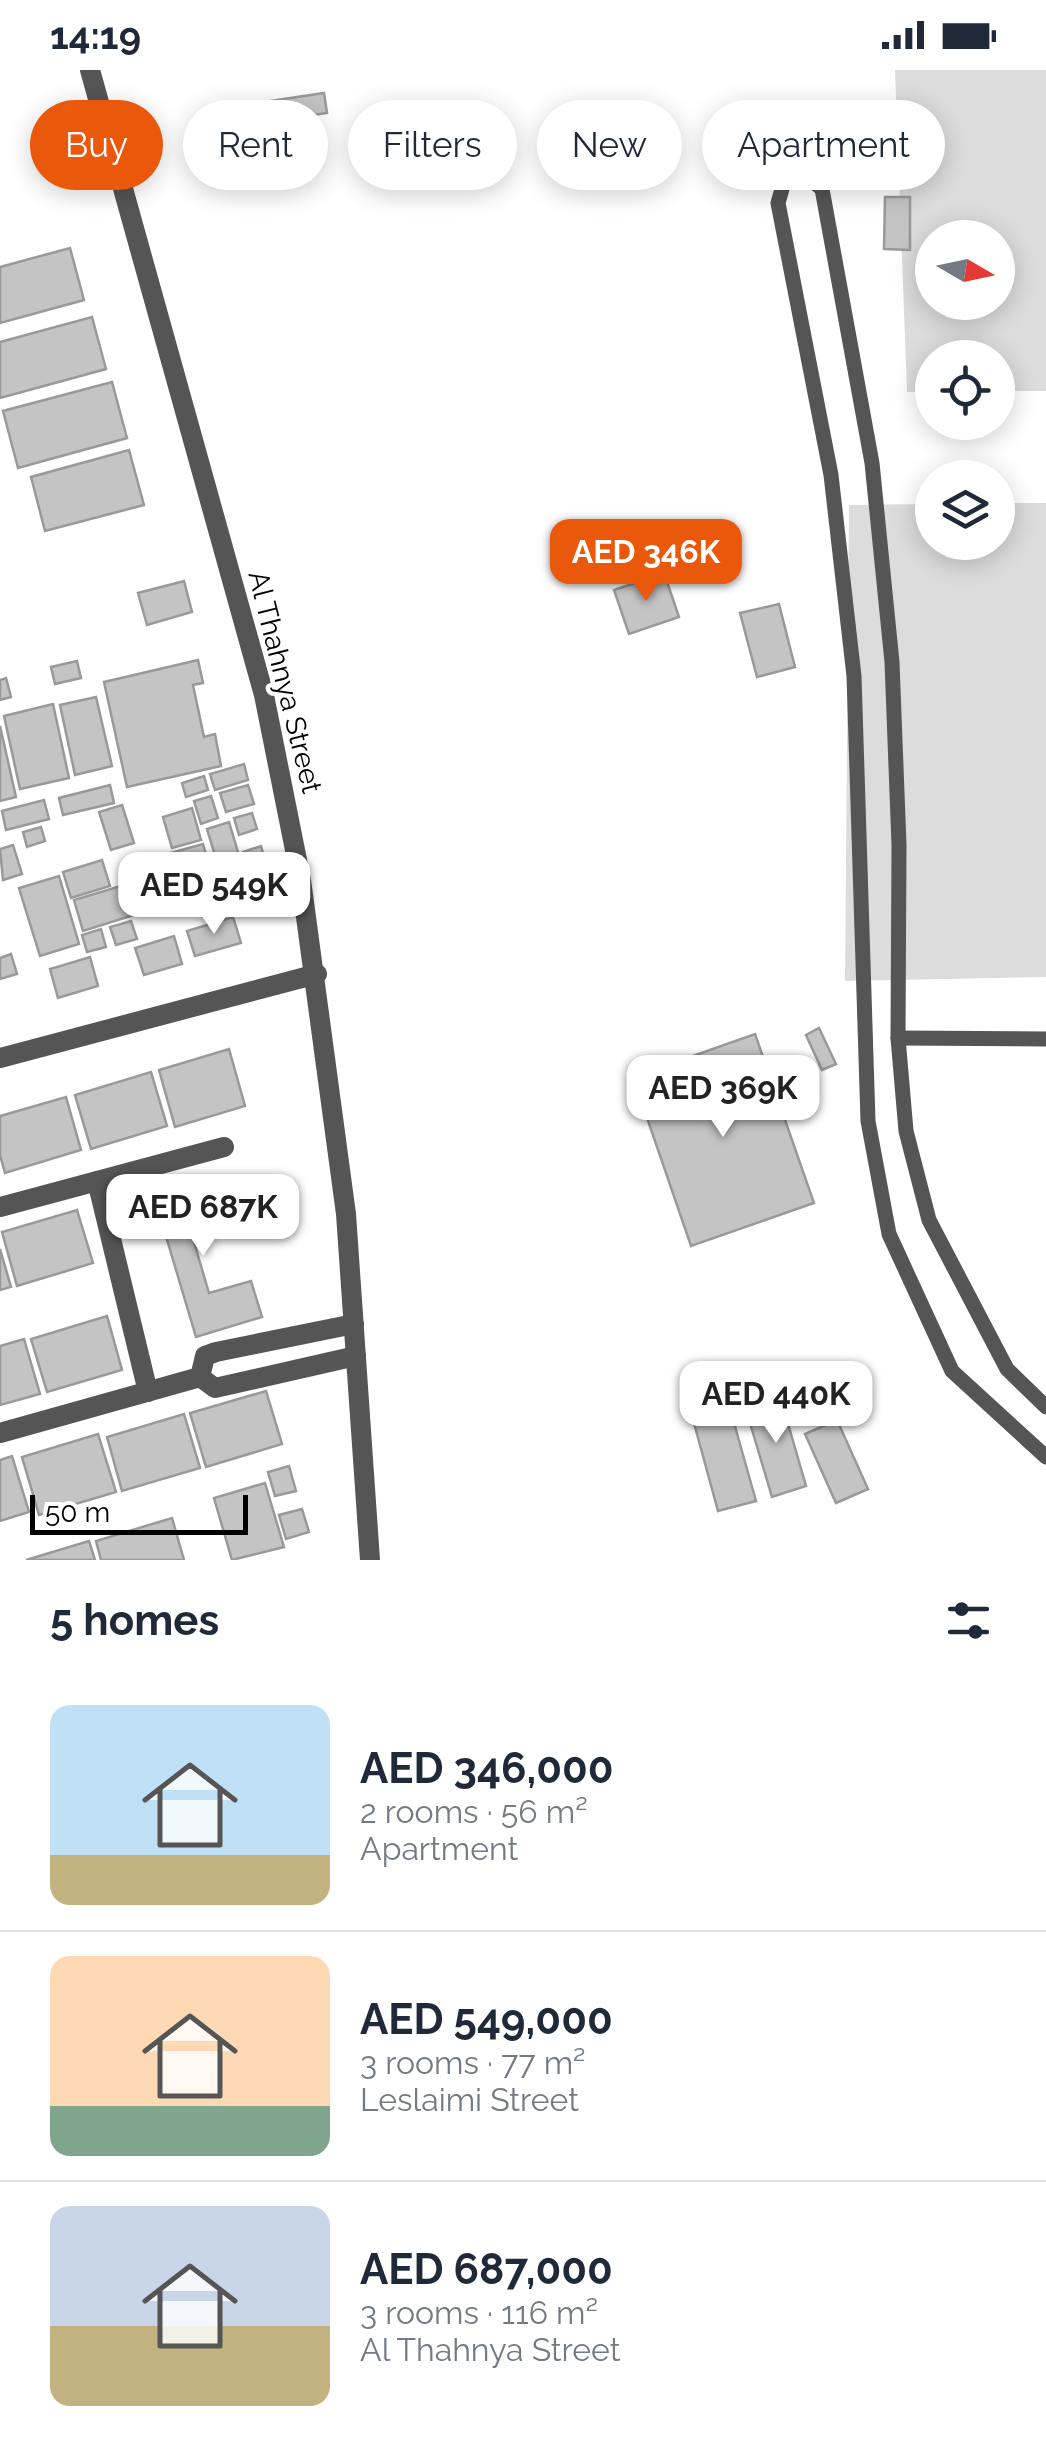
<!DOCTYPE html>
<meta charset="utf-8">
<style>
body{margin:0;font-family:Raleway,sans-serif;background:#f6f6f7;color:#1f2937;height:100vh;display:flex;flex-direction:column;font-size:38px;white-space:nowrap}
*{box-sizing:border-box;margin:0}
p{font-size:32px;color:#747a83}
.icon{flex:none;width:55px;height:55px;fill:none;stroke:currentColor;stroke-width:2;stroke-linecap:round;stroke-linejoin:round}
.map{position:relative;height:1490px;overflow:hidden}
.panel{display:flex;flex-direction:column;background:#fff;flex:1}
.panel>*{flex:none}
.banner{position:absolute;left:30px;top:30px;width:988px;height:90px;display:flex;gap:20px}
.needle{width:65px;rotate:99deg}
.tools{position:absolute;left:915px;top:150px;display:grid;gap:20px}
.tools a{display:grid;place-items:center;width:100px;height:100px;border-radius:50%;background:#fff;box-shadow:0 5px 25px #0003;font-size:50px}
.scale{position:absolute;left:30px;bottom:25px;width:218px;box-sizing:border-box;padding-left:10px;border:5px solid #000;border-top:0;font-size:28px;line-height:35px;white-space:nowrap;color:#000;-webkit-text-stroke:8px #fff;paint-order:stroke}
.price{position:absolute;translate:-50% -85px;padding:0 22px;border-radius:20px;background:#fff;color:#222;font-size:32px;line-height:65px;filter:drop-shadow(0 2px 5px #0008)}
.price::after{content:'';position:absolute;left:50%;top:60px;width:30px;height:22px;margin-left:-15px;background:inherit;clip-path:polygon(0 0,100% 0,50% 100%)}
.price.on{background:#ea580c;color:#fff}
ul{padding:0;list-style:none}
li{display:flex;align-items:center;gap:30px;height:250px;padding:0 50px}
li+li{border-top:2px solid #e0e1e3}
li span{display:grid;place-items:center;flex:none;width:280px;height:200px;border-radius:20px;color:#555}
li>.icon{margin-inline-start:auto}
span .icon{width:120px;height:120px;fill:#fffc;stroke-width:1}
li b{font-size:42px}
h2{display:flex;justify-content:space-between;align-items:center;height:120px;padding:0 50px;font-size:42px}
.chip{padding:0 35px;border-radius:45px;background:#fff;box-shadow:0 5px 25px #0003;font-size:35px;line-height:90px}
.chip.on{background:#ea580c;color:#fff}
.status{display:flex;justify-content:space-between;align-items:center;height:70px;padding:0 50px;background:#fff;direction:ltr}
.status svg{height:28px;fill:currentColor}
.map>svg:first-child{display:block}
</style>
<div class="status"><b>14:19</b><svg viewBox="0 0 49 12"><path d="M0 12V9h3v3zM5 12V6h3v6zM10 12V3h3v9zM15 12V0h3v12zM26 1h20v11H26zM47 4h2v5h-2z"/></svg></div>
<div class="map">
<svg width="1046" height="1490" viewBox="0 0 1046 1490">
<rect width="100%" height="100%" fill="#fff"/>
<g fill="#dcdcdc" fill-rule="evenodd">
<path d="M895,0h151v321h-48v-33h-66v34h-25zM932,168h66v64h-66z"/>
<polygon points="998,433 1046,433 1046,907 845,911 849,435 932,434 932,472 998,472"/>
</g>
<g fill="#c4c4c4" stroke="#999" stroke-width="2.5">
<polygon points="324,23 327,43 273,51 270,31"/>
<polygon points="885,127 910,127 910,180 884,179"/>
<polygon points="70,178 84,230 0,253 0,197"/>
<polygon points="92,247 106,299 0,328 0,272"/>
<polygon points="112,312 127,368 18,398 3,341"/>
<polygon points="129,380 144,435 45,461 31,407"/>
<polygon points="664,503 679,547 629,564 614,520"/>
<polygon points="184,511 192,542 147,555 138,523"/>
<polygon points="779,534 795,597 757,607 740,543"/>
<polygon points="198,590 203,613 193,615 204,667 215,664 221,696 127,717 104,612"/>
<polygon points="77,591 81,608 55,614 51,597"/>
<polygon points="6,608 11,627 0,630 0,610"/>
<polygon points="96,627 112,696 75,705 60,635"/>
<polygon points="53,634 69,708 20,719 4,646"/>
<polygon points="0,656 16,727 0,731"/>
<polygon points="244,694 248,710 215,720 210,704"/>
<polygon points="204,706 208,720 186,727 182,713"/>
<polygon points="110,715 114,733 63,745 59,728"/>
<polygon points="248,715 254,734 226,742 220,723"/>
<polygon points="211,726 218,748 201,754 194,731"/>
<polygon points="44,730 49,749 6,760 2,741"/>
<polygon points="122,735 134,773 111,780 99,742"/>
<polygon points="192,738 201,770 172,778 163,747"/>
<polygon points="252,743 257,759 239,765 234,748"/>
<polygon points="229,752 243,799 221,805 207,759"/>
<polygon points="41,757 45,771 27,777 23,762"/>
<polygon points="203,774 215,815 241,807 249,831 216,841 214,835 188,842 170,783"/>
<polygon points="13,775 22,804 3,810 0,779"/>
<polygon points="261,776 266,794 248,799 243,782"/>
<polygon points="102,790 110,816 71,828 63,802"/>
<polygon points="59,806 79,874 40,886 19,818"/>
<polygon points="124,815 134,845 83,861 74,830"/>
<polygon points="233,847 241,873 195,886 187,861"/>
<polygon points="131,851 137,869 116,875 110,857"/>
<polygon points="101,859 106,877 87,882 82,865"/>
<polygon points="174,866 182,894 144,905 135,878"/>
<polygon points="11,884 17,904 0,909 0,888"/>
<polygon points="90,887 98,916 58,928 50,899"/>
<polygon points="819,958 836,994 822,1000 806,965"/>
<polygon points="755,964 814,1133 691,1176 633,1007"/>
<polygon points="229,979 245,1036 175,1057 159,1000"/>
<polygon points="151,1002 167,1056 91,1079 75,1025"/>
<polygon points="66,1027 81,1080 5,1103 0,1085 0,1046"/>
<polygon points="221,1106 231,1140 188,1152 209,1223 251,1211 262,1247 196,1267 154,1126"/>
<polygon points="77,1140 93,1193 17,1216 2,1162"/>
<polygon points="0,1179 11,1217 0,1220"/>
<polygon points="107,1246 122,1300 47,1322 31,1269"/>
<polygon points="24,1269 40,1324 0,1335 0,1276"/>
<polygon points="720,1303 756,1431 718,1441 683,1313"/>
<polygon points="266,1321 282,1374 206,1397 190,1343"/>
<polygon points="780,1326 806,1416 772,1427 745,1336"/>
<polygon points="184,1344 200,1398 122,1421 107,1367"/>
<polygon points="837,1350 868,1419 836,1433 805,1364"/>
<polygon points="98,1364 116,1422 39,1445 22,1387"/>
<polygon points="12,1386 29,1442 0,1451 0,1390"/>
<polygon points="289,1396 296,1421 275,1426 268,1402"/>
<polygon points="265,1413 284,1477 232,1490 214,1428"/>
<polygon points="302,1439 309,1462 286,1469 279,1445"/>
<polygon points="172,1448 184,1490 101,1490 96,1471"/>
<polygon points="89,1471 95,1490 26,1490"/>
</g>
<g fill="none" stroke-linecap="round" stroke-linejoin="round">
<g stroke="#555" stroke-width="15">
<polyline points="898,968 1046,969"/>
<polyline points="1046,1337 1007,1299 929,1150 906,1061 898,968 899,775 892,592 872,393 822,119 809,108 784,112 778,133 831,405 854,606 868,1051 889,1164 952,1301 1046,1387"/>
</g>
<g stroke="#555" stroke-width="20">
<polyline points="90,0 264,625 301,810 346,1144 370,1490"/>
<polyline points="0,988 317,904"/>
<polyline points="97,1111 148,1322"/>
<polyline points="0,1137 224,1077"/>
<polyline points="354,1254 216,1282 205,1286 200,1307 215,1318 356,1286"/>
<polyline points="0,1363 200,1307"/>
</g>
</g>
<g text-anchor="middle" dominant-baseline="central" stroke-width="9" stroke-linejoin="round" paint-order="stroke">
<g font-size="28" fill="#000" stroke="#fff">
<text transform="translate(285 612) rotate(76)">Al Thahnya Street</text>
</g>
</g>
</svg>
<div class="tools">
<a><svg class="needle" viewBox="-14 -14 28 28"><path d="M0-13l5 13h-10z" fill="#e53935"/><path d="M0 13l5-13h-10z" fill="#747a83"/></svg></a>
<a><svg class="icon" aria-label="locate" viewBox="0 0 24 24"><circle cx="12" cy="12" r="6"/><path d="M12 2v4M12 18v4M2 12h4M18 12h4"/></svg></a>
<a><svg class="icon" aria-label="layers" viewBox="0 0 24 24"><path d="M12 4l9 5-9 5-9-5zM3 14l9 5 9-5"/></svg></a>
</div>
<div class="scale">50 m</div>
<b class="price on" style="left:646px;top:534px">AED 346K</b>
<b class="price" style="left:214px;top:867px">AED 549K</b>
<b class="price" style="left:723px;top:1070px">AED 369K</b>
<b class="price" style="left:203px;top:1189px">AED 687K</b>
<b class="price" style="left:776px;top:1376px">AED 440K</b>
<div class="banner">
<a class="chip on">Buy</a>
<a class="chip">Rent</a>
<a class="chip">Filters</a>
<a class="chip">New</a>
<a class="chip">Apartment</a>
</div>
</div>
<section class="panel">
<h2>5 homes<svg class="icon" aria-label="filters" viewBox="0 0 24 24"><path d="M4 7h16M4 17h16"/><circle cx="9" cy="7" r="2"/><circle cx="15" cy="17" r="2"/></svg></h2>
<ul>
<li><span style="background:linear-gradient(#bfe0f5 75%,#c2b280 0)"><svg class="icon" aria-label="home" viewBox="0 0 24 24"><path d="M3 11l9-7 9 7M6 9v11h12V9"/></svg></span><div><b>AED 346,000</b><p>2 rooms · 56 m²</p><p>Apartment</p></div></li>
<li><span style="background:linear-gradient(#ffd9b3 75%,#7fa58c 0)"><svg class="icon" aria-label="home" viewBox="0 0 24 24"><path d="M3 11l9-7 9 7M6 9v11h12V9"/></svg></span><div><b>AED 549,000</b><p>3 rooms · 77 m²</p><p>Leslaimi Street</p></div></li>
<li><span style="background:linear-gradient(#c9d6e8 60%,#c2b280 0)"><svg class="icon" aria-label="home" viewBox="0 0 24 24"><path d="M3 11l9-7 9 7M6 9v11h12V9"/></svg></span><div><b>AED 687,000</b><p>3 rooms · 116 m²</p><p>Al Thahnya Street</p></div></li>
</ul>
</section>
